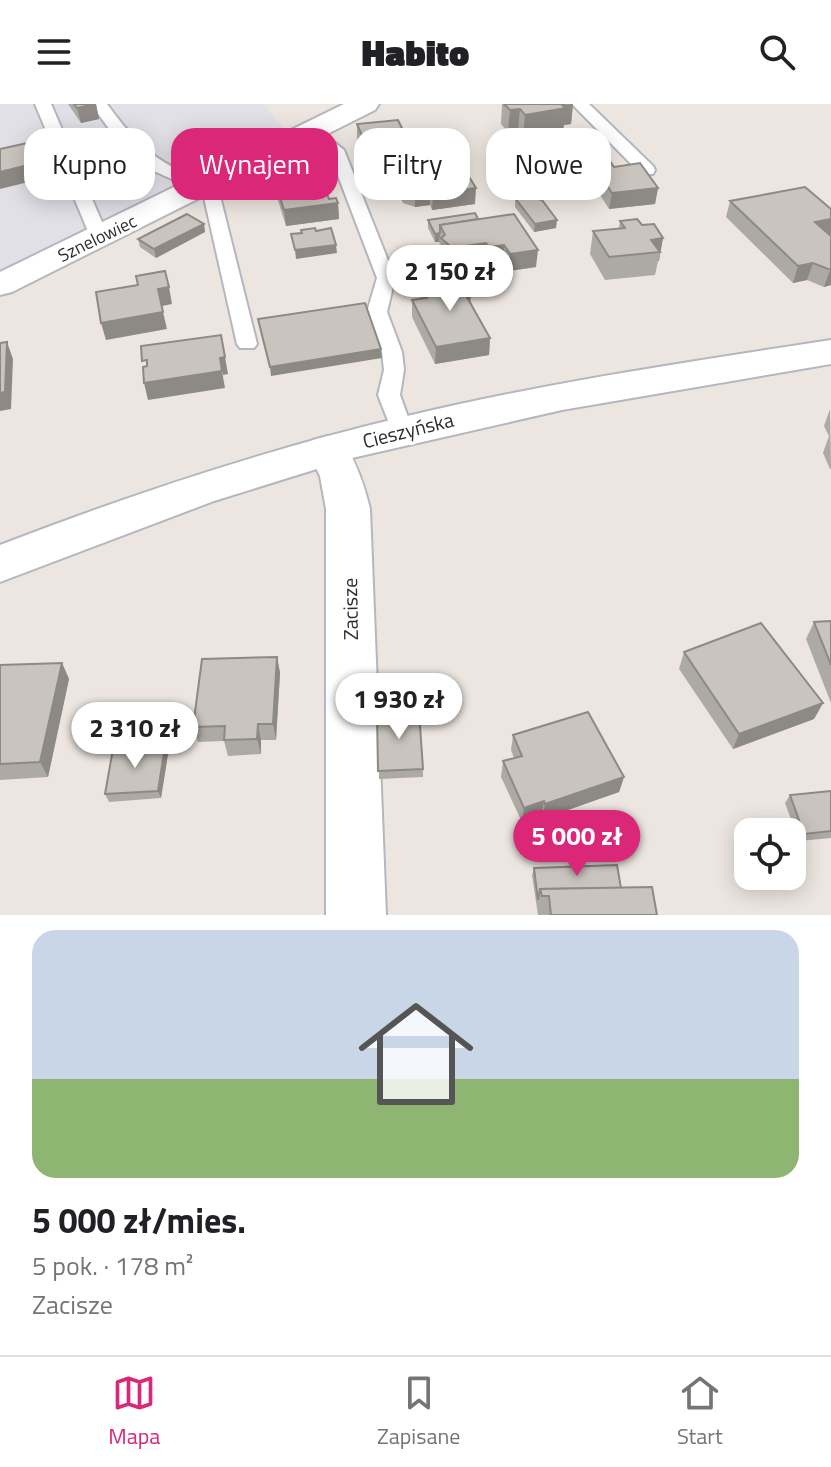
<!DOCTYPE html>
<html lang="pl">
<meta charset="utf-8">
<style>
body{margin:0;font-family:"Titillium Web",sans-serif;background:#f2f2f2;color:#202124;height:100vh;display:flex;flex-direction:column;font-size:30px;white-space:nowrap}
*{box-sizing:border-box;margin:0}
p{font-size:26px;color:#757577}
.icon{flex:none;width:44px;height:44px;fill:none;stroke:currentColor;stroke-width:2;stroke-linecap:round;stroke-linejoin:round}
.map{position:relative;height:811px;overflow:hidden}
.panel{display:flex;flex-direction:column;background:#fff;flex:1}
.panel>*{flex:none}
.hud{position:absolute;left:24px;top:24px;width:784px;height:72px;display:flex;gap:16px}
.controls{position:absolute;left:734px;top:714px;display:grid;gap:16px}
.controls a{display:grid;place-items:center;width:72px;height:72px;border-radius:16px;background:#fff;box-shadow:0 4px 20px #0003;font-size:40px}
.price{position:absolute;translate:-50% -68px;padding:0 18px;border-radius:28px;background:#fff;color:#222;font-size:26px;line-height:52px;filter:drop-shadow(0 2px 4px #0008)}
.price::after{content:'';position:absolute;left:50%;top:48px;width:24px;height:18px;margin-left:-12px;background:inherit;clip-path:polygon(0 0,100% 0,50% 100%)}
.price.selected{background:#db2777;color:#fff}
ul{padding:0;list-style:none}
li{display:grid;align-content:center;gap:16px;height:424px;padding:0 32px}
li+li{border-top:2px solid #e0e0e0}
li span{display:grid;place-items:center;height:248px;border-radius:24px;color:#555}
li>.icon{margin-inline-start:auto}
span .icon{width:144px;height:144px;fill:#fffc;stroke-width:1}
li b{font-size:34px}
.tag{padding:0 28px;border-radius:24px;background:#fff;box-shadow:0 4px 20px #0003;font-size:28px;line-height:72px}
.tag.selected{background:#db2777;color:#fff}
header{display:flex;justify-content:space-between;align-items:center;height:104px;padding:0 32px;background:#fff;font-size:36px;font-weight:800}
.tab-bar{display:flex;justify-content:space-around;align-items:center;height:112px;border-top:2px solid #e0e0e0;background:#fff;font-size:22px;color:#757577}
.tab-bar a{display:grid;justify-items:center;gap:4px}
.tab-bar .selected{color:#db2777}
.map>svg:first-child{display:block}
</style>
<header><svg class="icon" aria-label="menu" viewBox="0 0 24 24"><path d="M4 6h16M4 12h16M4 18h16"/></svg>Habito<svg class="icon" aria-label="search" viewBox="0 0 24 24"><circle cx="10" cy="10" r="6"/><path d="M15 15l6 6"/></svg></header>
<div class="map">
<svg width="831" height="811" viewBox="0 0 831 811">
<rect width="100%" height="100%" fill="#ede6e0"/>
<polygon fill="#e1e0e6" points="0,0 263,0 288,29 0,177"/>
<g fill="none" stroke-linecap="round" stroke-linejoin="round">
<defs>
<g id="service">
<polygon points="35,0 51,0 108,132 105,136 99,137 90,132"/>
<path d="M91,0h16c32,44 46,55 95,78l7,-3 8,5 40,160 -3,4h-14l-3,-4 -34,-151 -58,-26 -30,-30z"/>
<polygon points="572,0 589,0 653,62 655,66 653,70 641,70"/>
<polygon points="313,21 344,46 395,174 387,208 402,248 404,266 400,291 413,327 410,332 394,332 378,291 384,266 382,248 367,208 377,174 329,48 305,26"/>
</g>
<g id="minor">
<polygon points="344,0 379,0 375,6 12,188 0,191 0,168"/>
<path d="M328,332l15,4c13,23 21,43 27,69l16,406h-60v-406l-6,-33 -13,-26 6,-10z"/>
</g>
<path id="secondary" d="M831,236v24l-269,46 -210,48 -138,43 -214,81v-37c132,-51 265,-95 403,-128 141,-34 285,-55 428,-77z"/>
</defs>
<use href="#service" stroke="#b3b7bf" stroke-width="4"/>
<use href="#minor" stroke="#b3b7bf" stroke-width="4"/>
<use href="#secondary" stroke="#b3b7bf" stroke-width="4"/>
<use href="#service" fill="#fff" fill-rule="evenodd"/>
<use href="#minor" fill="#fff" fill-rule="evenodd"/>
<use href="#secondary" fill="#fff" fill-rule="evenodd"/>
</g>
<g fill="#ada9a3">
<polygon points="68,0 96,0 99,15 81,19"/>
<polygon points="502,0 573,0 571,20 564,21 563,25 523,32 518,26 508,28 501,20"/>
<polygon points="357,20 410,57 369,62 357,36"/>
<polygon points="554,34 605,37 604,45 563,52 554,42"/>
<polygon points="590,56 614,63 658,84 655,100 609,105 588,72"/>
<polygon points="399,75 475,100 432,106 430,101 415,103 403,99 399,91"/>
<polygon points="275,77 329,95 338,99 339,115 286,122 277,93"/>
<polygon points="515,94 556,124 534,128 515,103"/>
<polygon points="730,97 831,105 831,130 829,130 831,181 824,183 807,176 793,179 726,113"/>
<polygon points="478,115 536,163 509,167 503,157 488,159 485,155 452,160 441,151 441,141 439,138 435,138 428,124 428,116"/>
<polygon points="620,117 642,121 663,134 655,171 605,176 590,150 593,127 619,124"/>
<polygon points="204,120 205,128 156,154 140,143 138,135"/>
<polygon points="420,180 471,185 470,199 490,234 489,251 435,260 412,213 412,196 420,195"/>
<polygon points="830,305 831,365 830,365 823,349 829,332 824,322"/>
<polygon points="831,517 831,599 806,535 814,518"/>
<polygon points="684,548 823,599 814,615 733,645 679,565"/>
<polygon points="277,553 280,569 276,636 261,636 261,650 228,652 224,637 198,638 193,623"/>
<polygon points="62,559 69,575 48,673 0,676 0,561"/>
<polygon points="377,609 423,665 423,673 379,675"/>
<polygon points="513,631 624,673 619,688 542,715 541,712 522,718 501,673 503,657 514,654 511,646"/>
<polygon points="165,642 168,650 161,694 109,698 105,690"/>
<polygon points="831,687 831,734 799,737 785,699 790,691"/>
<polygon points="534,764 621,784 657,811 538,811 532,771"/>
</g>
<g fill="#8d8985">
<polygon points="96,0 99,15 81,19 77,4"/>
<polygon points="573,0 571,20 564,21 563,25 523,32 525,11 562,1"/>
<polygon points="520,5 518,26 508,28 510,6"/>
<polygon points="605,37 604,45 563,52 564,44"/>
<polygon points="410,41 410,57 369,62 368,46"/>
<polygon points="48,56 53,72 0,85 0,68"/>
<polygon points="476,84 475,100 432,106 433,90"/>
<polygon points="658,84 655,100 609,105 612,89"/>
<polygon points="430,85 430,101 415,103 415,87"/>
<polygon points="338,99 339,115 286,122 284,106"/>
<polygon points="831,115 831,130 810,134 815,118"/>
<polygon points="557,116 556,124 534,128 535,120"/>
<polygon points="204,120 205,128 156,154 154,145"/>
<polygon points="440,129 439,138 435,138 435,130"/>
<polygon points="663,134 659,157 658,157 660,148 651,136"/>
<polygon points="486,139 485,155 452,160 452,144"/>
<polygon points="336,141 337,149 296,155 295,146"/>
<polygon points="504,141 503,157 488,159 489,143"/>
<polygon points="538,146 536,163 509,167 510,150"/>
<polygon points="813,159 807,176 793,179 798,162"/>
<polygon points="830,166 831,166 831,181 824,183"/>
<polygon points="169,183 172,200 162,202 158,185"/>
<polygon points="471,185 470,202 463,186"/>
<polygon points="163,208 167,225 106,236 101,219"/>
<polygon points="490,234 489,251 435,260 436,243"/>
<polygon points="7,238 13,255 11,305 0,307 0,289"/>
<polygon points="381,245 382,254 271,272 270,263"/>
<polygon points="225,253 228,270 223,271 220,254"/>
<polygon points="222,267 225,284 148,296 144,279"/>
<polygon points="277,553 280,569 276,636 273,620"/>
<polygon points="62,559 69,575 48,673 40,658"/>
<polygon points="823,599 814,615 733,645 739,630"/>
<polygon points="258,620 261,636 261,650 257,635"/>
<polygon points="165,642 168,650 161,694 158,687"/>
<polygon points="624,673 619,688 542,715 545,700"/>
<polygon points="544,697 541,712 522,718 524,704"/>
</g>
<g fill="#c9c4be" stroke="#8d8985" stroke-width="2">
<polygon points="74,0 95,0 77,4"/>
<polygon points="504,0 566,0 562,1 566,4 525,11 520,5 510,6"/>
<polygon points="398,16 410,41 368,46 357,20"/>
<polygon points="595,27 605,37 564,44 554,34"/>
<polygon points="37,37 48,56 0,68 0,45"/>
<polygon points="608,54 614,63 640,59 658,84 612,89 590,56"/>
<polygon points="461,60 476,84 433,90 430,85 415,87 402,83 399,75 401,68 436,61"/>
<polygon points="320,71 329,95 336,94 338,99 284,106 275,77"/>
<polygon points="805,83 831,105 831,115 815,118 831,132 831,166 813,159 798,162 730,97"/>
<polygon points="529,92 542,96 557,116 535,120 515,94"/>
<polygon points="475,109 478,115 440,121 440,129 435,130 428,116"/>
<polygon points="187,110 204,120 154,145 138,135"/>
<polygon points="514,110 538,146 510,150 504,141 489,143 486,139 452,144 441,134 445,131 440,121"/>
<polygon points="637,115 642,121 654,120 663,134 651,136 660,148 609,153 593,127 625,124 620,117"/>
<polygon points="315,124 316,127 331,124 336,141 295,146 291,130 302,129 301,126"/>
<polygon points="165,167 169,183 158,185 163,208 101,219 96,188 138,181 136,172"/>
<polygon points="464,174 471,185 463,186 490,234 436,243 412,196 427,194 420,180"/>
<polygon points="365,199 381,245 270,263 258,215"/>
<polygon points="221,231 225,253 220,254 222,267 144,279 143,263 147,262 147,256 142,257 141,242"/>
<polygon points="7,238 5,288 0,289 0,239"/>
<polygon points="831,517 831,561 814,518"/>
<polygon points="761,519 823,599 739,630 684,548"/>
<polygon points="277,553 273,620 258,620 257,635 224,636 225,622 193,623 202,555"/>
<polygon points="62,559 40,658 0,660 0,561"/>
<polygon points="419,607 423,665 378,667 377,609"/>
<polygon points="588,608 624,673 545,700 544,697 524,704 503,657 522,652 513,631"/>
<polygon points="165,642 158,687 105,690 113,645"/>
<polygon points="831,687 831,727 804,730 790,691"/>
<polygon points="617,761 621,784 540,785 538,796 534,764"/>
<polygon points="652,783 657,811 551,811 549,792 542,792 540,785"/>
</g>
<g text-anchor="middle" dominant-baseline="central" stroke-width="7" stroke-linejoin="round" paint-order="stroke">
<g font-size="18" fill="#2d2d2d" stroke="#fff">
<text transform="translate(97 134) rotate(-26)">Sznelowiec</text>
</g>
<g font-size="20" fill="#2d2d2d" stroke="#fff">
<text transform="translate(408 326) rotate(-14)">Cieszyńska</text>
<text transform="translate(350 505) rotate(-91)">Zacisze</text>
</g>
</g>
</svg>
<div class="controls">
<a><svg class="icon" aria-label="locate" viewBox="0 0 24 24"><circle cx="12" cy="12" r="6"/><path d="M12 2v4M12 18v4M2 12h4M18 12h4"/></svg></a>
</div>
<b class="price" style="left:450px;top:209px">2 150 zł</b>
<b class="price" style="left:399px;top:637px">1 930 zł</b>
<b class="price" style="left:135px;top:666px">2 310 zł</b>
<b class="price selected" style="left:577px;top:774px">5 000 zł</b>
<div class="hud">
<a class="tag">Kupno</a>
<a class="tag selected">Wynajem</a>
<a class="tag">Filtry</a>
<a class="tag">Nowe</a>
</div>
</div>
<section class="panel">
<ul>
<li><span style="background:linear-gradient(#c9d6e8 60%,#8fb573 0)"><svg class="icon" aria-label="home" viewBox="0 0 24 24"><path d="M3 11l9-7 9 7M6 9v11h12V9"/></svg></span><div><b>5 000 zł/mies.</b><p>5 pok. · 178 m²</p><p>Zacisze</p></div></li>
</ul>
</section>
<nav class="tab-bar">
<a class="selected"><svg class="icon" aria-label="map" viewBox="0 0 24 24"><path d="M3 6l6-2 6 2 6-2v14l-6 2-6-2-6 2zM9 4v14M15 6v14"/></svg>Mapa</a>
<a><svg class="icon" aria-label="saved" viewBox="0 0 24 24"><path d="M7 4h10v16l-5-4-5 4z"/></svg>Zapisane</a>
<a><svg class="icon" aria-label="home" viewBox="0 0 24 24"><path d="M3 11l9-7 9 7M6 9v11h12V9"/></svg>Start</a>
</nav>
